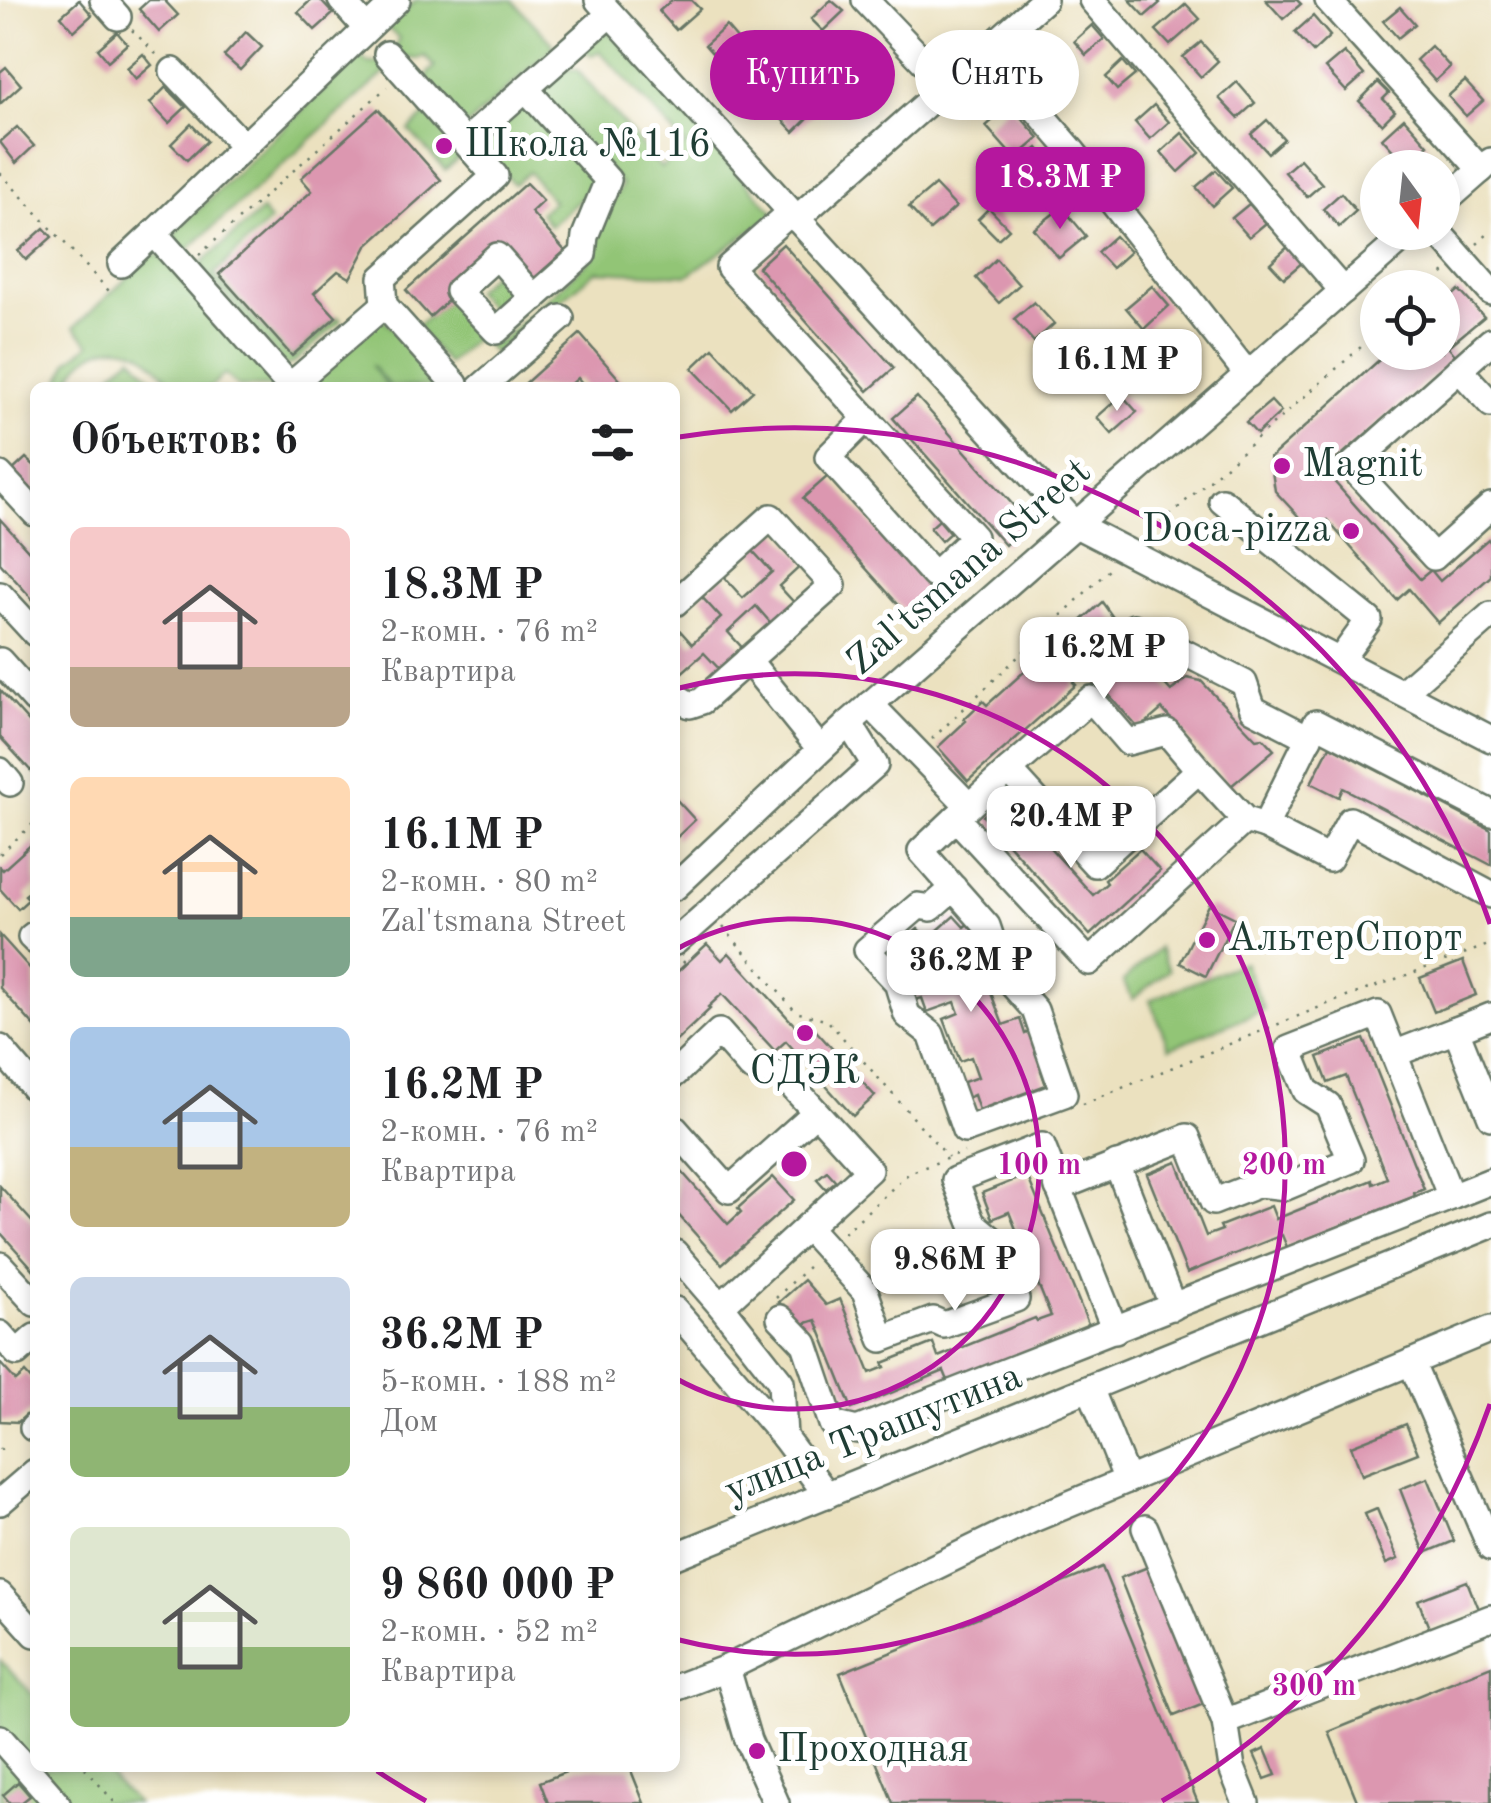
<!DOCTYPE html>
<html lang="ru">
<meta charset="utf-8">
<style>
body{margin:0;font-family:"Old Standard TT",serif;background:#f6f6f6;color:#202124;height:100vh;display:flex;flex-direction:column;font-size:38px;white-space:nowrap}
*{box-sizing:border-box;margin:0}
p{font-size:32px;color:#757577}
.icon{flex:none;width:55px;height:55px;fill:none;stroke:currentColor;stroke-width:2;stroke-linecap:round;stroke-linejoin:round}
.map{position:relative;flex:1;overflow:hidden}
.drawer{position:absolute;left:30px;top:382px;width:650px;height:1390px;display:flex;flex-direction:column;background:#fff;border-radius:15px;box-shadow:0 5px 15px #0003}
.drawer>*{flex:none}
.banner{position:absolute;left:710px;top:30px;width:630px;height:90px;display:flex;gap:20px}
.needle{width:65px;rotate:165deg}
.tools{position:absolute;left:1360px;top:150px;display:grid;gap:20px}
.tools a{display:grid;place-items:center;width:100px;height:100px;border-radius:50%;background:#fff;box-shadow:0 5px 15px #0003;font-size:50px}
.price{position:absolute;translate:-50% -85px;padding:0 22px;border-radius:20px;background:#fff;color:#222;font-size:32px;line-height:65px;filter:drop-shadow(0 2px 5px #0008)}
.price::after{content:'';position:absolute;left:50%;top:60px;width:30px;height:22px;margin-left:-15px;background:inherit;clip-path:polygon(0 0,100% 0,50% 100%)}
.price.current{background:#b5179e;color:#fff}
ul{padding:0;list-style:none}
li{display:flex;align-items:center;gap:30px;height:250px;padding:0 40px}
li span{display:grid;place-items:center;flex:none;width:280px;height:200px;border-radius:15px;color:#555}
li>.icon{margin-inline-start:auto}
span .icon{width:120px;height:120px;fill:#fffc;stroke-width:1}
li b{font-size:42px}
h2{display:flex;justify-content:space-between;align-items:center;height:120px;padding:0 40px;font-size:42px}
.pill{padding:0 35px;border-radius:45px;background:#fff;box-shadow:0 5px 15px #0003;font-size:35px;line-height:90px}
.pill.current{background:#b5179e;color:#fff}
.map>svg:first-child{display:block}
</style>
<div class="map">
<svg width="1491" height="1803" viewBox="0 0 1491 1803">
<rect width="100%" height="100%" fill="#fff"/>
<filter id="ink" filterUnits="userSpaceOnUse"><feTurbulence type="fractalNoise" baseFrequency=".01" numOctaves="2"/><feDisplacementMap in="SourceGraphic" scale="20" xChannelSelector="R" yChannelSelector="G"/><feConvolveMatrix kernelMatrix="1 2 1 2 8 2 1 2 1" color-interpolation-filters="sRGB"/></filter>
<filter id="wash" filterUnits="userSpaceOnUse"><feTurbulence type="fractalNoise" baseFrequency=".0048" numOctaves="4" result="noise"/><feDisplacementMap in="SourceGraphic" scale="40" xChannelSelector="R" yChannelSelector="G"/><feGaussianBlur stdDeviation="2.25" result="paint"/><feColorMatrix in="noise" values="0 0 0 0 0 0 0 0 0 0 0 0 0 0 0 0 0 1.4 0 .05"/><feComposite in="paint" operator="in"/></filter>
<g filter="url(#wash)">
<rect width="100%" height="100%" fill="#ebe1bf"/>
<g fill="#92c576" stroke="#588155" stroke-width="2.5">
<polygon points="416,0 512,0 553,44 553,48 469,124 463,125 426,87 428,73 435,67 425,56 418,59 400,58 395,50 399,38 386,27"/>
<path d="M607,29l168,185 -87,61 -92,-4 -101,83 -18,-18 -29,28 -32,-37 35,-30 46,47 97,-88 -4,-15 32,-56 -84,-94c11,-10 23,-26 39,-21l84,98 24,-23 -85,-94 -8,4 -6,-2 -1,-5z"/>
<path d="M360,55l7,8h15l5,8 -204,183c-7,-11 -12,-16 -3,-27z"/>
<polygon points="524,104 593,176 592,189 550,226 540,213 553,201 529,172 514,184 481,149 481,144"/>
<polygon points="427,114 460,151 457,160 445,170 409,130"/>
<polygon points="262,211 270,221 214,274 291,358 338,317 341,321 292,364 285,365 199,265"/>
<path d="M152,255h7l121,132h-42l-13,-13 -15,13h-35c-10,-11 -20,-25 -33,-33 -32,-18 -64,2 -75,33l-10,1 12,-27 21,-17 -16,-17z"/>
<polygon points="497,269 525,297 498,317 474,291"/>
<polygon points="382,318 448,387 391,387 371,365 388,387 298,388"/>
<polygon points="132,356 159,387 97,387"/>
<polygon points="1159,948 1169,970 1133,999 1123,981"/>
<polygon points="1244,962 1264,1010 1169,1048 1150,1000"/>
<polygon points="0,1660 35,1697 35,1768 102,1768 136,1803 0,1803"/>
</g>
<g id="blocks">
<g fill="#dc97b0">
<polygon points="79,0 92,15 74,31 61,16"/>
<polygon points="149,0 164,0 178,15 159,32 139,9"/>
<polygon points="311,0 320,0 333,14 315,30 298,12"/>
<polygon points="672,0 691,0 700,9 676,30 659,11"/>
<polygon points="831,0 844,11 823,31 811,19"/>
<polygon points="1130,0 1157,0 1160,3 1145,16"/>
<polygon points="1266,0 1297,0 1301,4 1283,19"/>
<polygon points="1186,4 1200,19 1170,45 1156,30"/>
<polygon points="1400,7 1415,24 1398,38 1383,21"/>
<polygon points="1313,16 1330,36 1313,52 1295,32"/>
<polygon points="1092,25 1104,39 1086,55 1074,41"/>
<polygon points="726,26 750,54 729,72 705,45"/>
<polygon points="117,32 127,44 108,61 98,49"/>
<polygon points="246,32 262,47 240,70 224,56"/>
<polygon points="853,39 873,60 853,79 833,58"/>
<polygon points="1201,42 1218,61 1201,77 1183,57"/>
<polygon points="1431,46 1450,67 1435,81 1416,60"/>
<polygon points="779,49 805,76 793,88 815,111 794,132 771,108 766,113 740,85"/>
<polygon points="1344,52 1364,75 1346,91 1325,68"/>
<polygon points="143,54 152,65 136,79 127,68"/>
<polygon points="1123,61 1135,75 1117,90 1106,77"/>
<polygon points="6,67 21,85 0,104 0,72"/>
<polygon points="1465,81 1483,101 1466,116 1448,96"/>
<polygon points="1237,82 1255,103 1238,118 1219,98"/>
<polygon points="1378,82 1389,93 1383,99 1395,111 1382,124 1359,101"/>
<polygon points="166,87 186,107 169,123 150,103"/>
<polygon points="1010,105 1039,138 1015,159 986,126"/>
<polygon points="1154,105 1169,122 1150,139 1135,122"/>
<polygon points="378,109 441,180 367,246 350,278 338,271 314,293 336,317 292,356 219,274 312,191 301,178"/>
<polygon points="1404,118 1428,145 1405,164 1382,138"/>
<polygon points="1267,120 1284,139 1268,153 1251,134"/>
<polygon points="191,124 207,141 187,160 171,144"/>
<polygon points="17,127 34,146 16,163 0,142"/>
<polygon points="1182,133 1200,153 1179,172 1161,152"/>
<polygon points="1038,148 1050,163 1030,180 1018,165"/>
<polygon points="1300,159 1322,184 1307,197 1285,172"/>
<polygon points="1216,170 1232,188 1212,206 1196,187"/>
<polygon points="1081,179 1093,194 1081,204 1069,188"/>
<polygon points="526,183 543,201 531,212 565,251 531,281 498,244 447,289 453,296 430,317 406,290"/>
<polygon points="935,185 956,207 930,230 909,207"/>
<polygon points="1341,193 1356,211 1339,227 1323,209"/>
<polygon points="1249,204 1266,223 1249,237 1232,218"/>
<polygon points="1062,207 1086,236 1059,258 1034,229"/>
<polygon points="989,208 1009,229 998,239 978,219"/>
<polygon points="44,228 52,237 26,260 18,251"/>
<polygon points="1115,236 1130,252 1112,268 1097,252"/>
<polygon points="783,244 894,368 868,391 758,267"/>
<polygon points="1290,245 1304,261 1284,278 1270,263"/>
<polygon points="996,259 1019,285 999,303 976,278"/>
<polygon points="1152,286 1169,306 1144,329 1126,308"/>
<polygon points="1459,290 1484,317 1448,347 1456,356 1324,470 1420,579 1431,570 1440,581 1488,539 1491,543 1491,576 1438,623 1409,589 1397,600 1327,520 1313,532 1275,491 1270,458 1388,352 1442,352 1442,305"/>
<polygon points="1034,302 1054,324 1034,342 1014,319"/>
<polygon points="580,334 627,388 586,388 578,378 567,388 520,388"/>
<polygon points="1073,342 1093,364 1070,385 1050,362"/>
<polygon points="713,348 753,391 732,410 692,368"/>
<polygon points="1102,364 1113,376 1095,391 1084,379"/>
<polygon points="1122,395 1137,412 1112,434 1097,417"/>
<polygon points="917,397 1029,523 1005,545 893,418"/>
<polygon points="1271,401 1281,412 1257,434 1246,422"/>
<polygon points="26,458 35,466 35,496 11,472"/>
<polygon points="828,476 939,600 914,622 803,498"/>
<polygon points="0,519 35,558 35,602 0,563"/>
<polygon points="939,520 950,533 941,541 930,528"/>
<polygon points="775,529 805,562 779,586 799,608 776,629 756,606 728,632 748,654 725,675 704,653 678,676 675,673 675,625 692,644 721,618 701,596 723,576 743,598 772,572 752,550"/>
<polygon points="1102,602 1122,630 1119,633 1171,691 1187,678 1201,681 1256,739 1263,738 1274,750 1231,786 1162,709 1139,729 1087,670 1073,682 1076,685 968,781 938,747 966,721 964,719 983,701 987,705 1026,670 1023,666 1042,650 1045,654"/>
<polygon points="0,690 35,729 35,767 31,771 0,737"/>
<polygon points="1330,746 1491,830 1491,865 1343,788 1339,797 1311,783"/>
<polygon points="1004,797 1093,895 1107,883 1105,880 1140,849 1160,871 1090,935 983,816"/>
<polygon points="675,798 695,820 675,839"/>
<polygon points="35,841 35,887 25,895 29,899 18,909 0,889 0,867 3,870"/>
<polygon points="1209,905 1235,918 1206,976 1180,963"/>
<polygon points="954,916 964,927 969,923 980,936 958,955 964,972 968,970 969,973 982,969 1003,1025 1020,1019 1025,1034 1032,1031 1046,1069 1041,1071 1046,1085 979,1110 974,1095 967,1098 961,1083 978,1077 971,1057 960,1061 944,1019 959,1013 955,1002 927,1012 922,998 915,1000 909,983 897,969 901,965 890,953 918,929 928,939"/>
<polygon points="0,935 35,974 35,1027 0,988"/>
<polygon points="707,944 722,960 729,953 799,1030 808,1022 875,1096 853,1116 786,1041 775,1051 722,994 708,1007 710,1009 675,1042 675,974"/>
<polygon points="1463,961 1476,995 1434,1012 1420,978"/>
<polygon points="1364,1039 1424,1189 1414,1193 1415,1196 1287,1247 1282,1235 1187,1273 1147,1174 1177,1162 1206,1236 1222,1230 1220,1226 1271,1206 1276,1219 1372,1180 1373,1184 1387,1178 1346,1076 1328,1083 1318,1057"/>
<polygon points="675,1164 728,1224 741,1212 738,1208 773,1177 794,1200 722,1264 675,1211"/>
<polygon points="827,1171 836,1181 826,1189 817,1179"/>
<polygon points="1027,1175 1089,1326 949,1383 944,1371 852,1409 816,1320 800,1325 779,1302 804,1280 826,1305 840,1299 870,1373 885,1367 883,1363 933,1343 938,1357 1035,1318 1037,1321 1051,1316 1009,1212 992,1219 982,1193"/>
<polygon points="0,1186 35,1225 35,1271 0,1232"/>
<polygon points="0,1363 16,1381 25,1373 35,1384 35,1407 18,1422 0,1421"/>
<polygon points="1406,1424 1418,1453 1362,1475 1351,1446"/>
<polygon points="1428,1478 1454,1541 1425,1553 1400,1489"/>
<polygon points="1377,1509 1398,1559 1386,1564 1365,1514"/>
<polygon points="1153,1565 1206,1703 1174,1716 1120,1578"/>
<polygon points="1102,1567 1198,1803 893,1803 840,1673"/>
<polygon points="1467,1581 1478,1609 1429,1628 1418,1600"/>
<polygon points="1491,1666 1491,1803 1358,1803 1329,1732"/>
<polygon points="1265,1749 1276,1775 1265,1779 1254,1754"/>
<polygon points="576,1768 630,1768 644,1803 548,1803 540,1782"/>
<polygon points="18,1782 30,1796 21,1803 10,1803 3,1795"/>
</g>
</g>
</g>
<g filter="url(#ink)">
<use href="#blocks" fill-opacity="0" stroke="#667665" stroke-width="2.5"/>
<g fill="none" stroke-linecap="round" stroke-linejoin="round">
<defs>
<g id="minor">
<polyline points="103,0 118,17"/>
<polyline points="341,0 366,28"/>
<polyline points="598,0 1076,525 1491,739"/>
<polyline points="865,0 947,86"/>
<polyline points="1092,0 1343,291"/>
<polyline points="1328,0 1481,170"/>
<polyline points="986,51 1073,152 1248,375"/>
<polyline points="387,54 465,142 610,14"/>
<polyline points="173,71 244,146"/>
<polyline points="526,89 608,180 585,236 583,254 496,331 458,291 497,256 534,298"/>
<polyline points="1442,204 1491,161"/>
<polyline points="791,212 729,267 974,537 934,575 828,457 867,418"/>
<polyline points="796,219 1044,0"/>
<polyline points="1438,232 1491,292"/>
<polyline points="121,264 154,233"/>
<polyline points="384,305 290,386 154,233 397,0"/>
<polyline points="1491,341 1351,466 1434,557 1491,506"/>
<polyline points="1459,369 1491,404"/>
<polyline points="455,384 384,305 382,278 495,176 465,142"/>
<polyline points="480,388 561,318"/>
<polyline points="0,475 35,513"/>
<polyline points="1222,501 1369,620 1340,660"/>
<polyline points="0,595 35,633"/>
<polyline points="675,603 771,517 833,585 702,701 690,705 675,696"/>
<polyline points="1134,627 1244,683 1253,709 1309,738"/>
<polyline points="748,660 820,749"/>
<polyline points="0,661 35,700"/>
<polyline points="1403,692 1491,615"/>
<polyline points="870,704 969,806"/>
<polyline points="1009,770 1091,699 1128,742 1167,732 1199,770"/>
<polyline points="0,771 10,783"/>
<polyline points="1491,813 1316,723 1265,826 1329,859 1350,820 1491,895"/>
<polyline points="1245,820 1089,962 956,818 1009,770 1095,864 1199,770 1245,820 1265,826"/>
<polyline points="675,887 849,723 1410,232"/>
<polyline points="954,888 931,908 918,906 867,950 897,982 907,1015 931,1034 965,1130 1064,1094 1035,1010 1003,974 987,926 921,851 956,818"/>
<polyline points="35,934 31,937 35,941"/>
<polyline points="675,942 875,765 849,723"/>
<polyline points="1491,1016 1456,1030 1491,1117"/>
<polyline points="0,1048 35,1089"/>
<polyline points="1394,1054 1456,1030"/>
<polyline points="675,1074 719,1032 751,1068 783,1076 869,1170 721,1306 675,1253"/>
<polyline points="675,1129 729,1190 815,1113"/>
<polyline points="1117,1164 1173,1307"/>
<polyline points="1451,1197 1491,1181"/>
<polyline points="807,1227 865,1291 882,1339 933,1320 944,1325 1016,1299 994,1241 972,1223 955,1180 1042,1146 1115,1330"/>
<polyline points="0,1265 35,1303"/>
<polyline points="721,1306 781,1382 784,1437"/>
<polyline points="675,1310 784,1437 827,1495"/>
<polyline points="780,1318 805,1344 832,1424 857,1430 1451,1197 1378,1014 1289,1049 1306,1091 1328,1105 1351,1160 1286,1187 1259,1184 1213,1202 1187,1137 1058,1188"/>
<polyline points="0,1334 17,1353 35,1337"/>
<polyline points="1411,1362 1491,1548"/>
<polyline points="1090,1388 1127,1480"/>
<polyline points="33,1428 35,1426"/>
<polyline points="0,1502 35,1472"/>
<polyline points="1145,1528 1225,1722 1491,1618"/>
<polyline points="675,1556 1491,1225"/>
<polyline points="0,1595 35,1634"/>
<polyline points="727,1668 748,1740 776,1803"/>
<polyline points="675,1688 727,1668 1031,1520 1491,1329"/>
<polyline points="1225,1722 1232,1768 1246,1803"/>
<polyline points="0,1738 57,1803"/>
</g>
</defs>
<use href="#minor" stroke="#667665" stroke-width="30"/>
<g stroke="#667665" stroke-width="2.5" stroke-dasharray="2.5 8" stroke-linecap="butt">
<polyline points="132,30 158,56"/>
<polyline points="0,173 109,291"/>
<polyline points="1477,244 1491,231"/>
<polyline points="199,255 387,87"/>
<polyline points="1427,288 1445,272"/>
<polyline points="1146,536 1378,332"/>
<polyline points="932,739 1111,568"/>
<polyline points="0,854 35,822"/>
<polyline points="723,927 796,1012 828,1021 948,1157"/>
<polyline points="675,970 685,961"/>
<polyline points="1083,1104 1325,1005 1491,944"/>
<polyline points="844,1233 909,1173 964,1152"/>
<polyline points="776,1298 813,1262"/>
<polyline points="0,1448 2,1451"/>
<polyline points="85,1768 115,1803"/>
</g>
<use href="#minor" stroke="#fff" stroke-width="25"/>
</g>
</g>
<g fill="none" stroke="#b5179e" stroke-width="5">
<path d="M675 950A245 245 0 1 1 675 1378"/>
<path d="M675 689A490 490 0 1 1 675 1639"/>
<path d="M1490 1404A736 736 0 0 1 1162 1801M426 1801A736 736 0 0 1 377 1771M679 437A736 736 0 0 1 1490 924"/>
</g>
<g fill="#b5179e" stroke="#fff" stroke-width="4">
<circle cx="444" cy="146" r="10"/>
<circle cx="1282" cy="466" r="10"/>
<circle cx="1351" cy="531" r="10"/>
<circle cx="1207" cy="940" r="10"/>
<circle cx="805" cy="1033" r="10"/>
<circle cx="757" cy="1751" r="10"/>
</g>
<g text-anchor="middle" dominant-baseline="central" stroke-width="10" stroke-linejoin="round" paint-order="stroke">
<g font-size="40" fill="#1f3d34" stroke="#fff" text-anchor="start">
<text x="464" y="146">Школа №116</text>
<text x="1302" y="466">Magnit</text>
<text x="1331" y="531" text-anchor="end">Doca-pizza</text>
<text x="1227" y="940">АльтерСпорт</text>
<text x="805" y="1073" text-anchor="middle">СДЭК</text>
<text x="777" y="1751">Проходная</text>
</g>
<g font-size="40" fill="#1f3d34" stroke="#fff">
<text transform="translate(970 568) rotate(-41)">Zal'tsmana Street</text>
<text transform="translate(874 1435) rotate(-22)">улица Трашутина</text>
</g>
</g>
<circle cx="794" cy="1164" r="15" fill="#b5179e" stroke="#fff" stroke-width="5"/>
<g font-size="30" text-anchor="middle" font-weight="bold" fill="#b5179e" stroke="#fff" stroke-width="10" stroke-linejoin="round" paint-order="stroke">
<text x="1039" y="1174">100 m</text>
<text x="1284" y="1174">200 m</text>
<text x="1314" y="1695">300 m</text>
</g>
</svg>
<div class="tools">
<a><svg class="needle" viewBox="-14 -14 28 28"><path d="M0-13l5 13h-10z" fill="#e53935"/><path d="M0 13l5-13h-10z" fill="#757577"/></svg></a>
<a><svg class="icon" aria-label="locate" viewBox="0 0 24 24"><circle cx="12" cy="12" r="6"/><path d="M12 2v4M12 18v4M2 12h4M18 12h4"/></svg></a>
</div>
<b class="price current" style="left:1060px;top:232px">18.3M ₽</b>
<b class="price" style="left:1117px;top:414px">16.1M ₽</b>
<b class="price" style="left:1104px;top:702px">16.2M ₽</b>
<b class="price" style="left:1071px;top:871px">20.4M ₽</b>
<b class="price" style="left:971px;top:1015px">36.2M ₽</b>
<b class="price" style="left:955px;top:1314px">9.86M ₽</b>
<div class="banner">
<a class="pill current">Купить</a>
<a class="pill">Снять</a>
</div>
<section class="drawer">
<h2>Объектов: 6<svg class="icon" aria-label="filters" viewBox="0 0 24 24"><path d="M4 7h16M4 17h16"/><circle cx="9" cy="7" r="2"/><circle cx="15" cy="17" r="2"/></svg></h2>
<ul>
<li><span style="background:linear-gradient(#f6c9c9 70%,#b9a48a 0)"><svg class="icon" aria-label="home" viewBox="0 0 24 24"><path d="M3 11l9-7 9 7M6 9v11h12V9"/></svg></span><div><b>18.3M ₽</b><p>2-комн. · 76 m²</p><p>Квартира</p></div></li>
<li><span style="background:linear-gradient(#ffd9b3 70%,#7fa58c 0)"><svg class="icon" aria-label="home" viewBox="0 0 24 24"><path d="M3 11l9-7 9 7M6 9v11h12V9"/></svg></span><div><b>16.1M ₽</b><p>2-комн. · 80 m²</p><p>Zal'tsmana Street</p></div></li>
<li><span style="background:linear-gradient(#a9c7e8 60%,#c2b280 0)"><svg class="icon" aria-label="home" viewBox="0 0 24 24"><path d="M3 11l9-7 9 7M6 9v11h12V9"/></svg></span><div><b>16.2M ₽</b><p>2-комн. · 76 m²</p><p>Квартира</p></div></li>
<li><span style="background:linear-gradient(#c9d6e8 65%,#8fb573 0)"><svg class="icon" aria-label="home" viewBox="0 0 24 24"><path d="M3 11l9-7 9 7M6 9v11h12V9"/></svg></span><div><b>36.2M ₽</b><p>5-комн. · 188 m²</p><p>Дом</p></div></li>
<li><span style="background:linear-gradient(#dfe7d0 60%,#8fb573 0)"><svg class="icon" aria-label="home" viewBox="0 0 24 24"><path d="M3 11l9-7 9 7M6 9v11h12V9"/></svg></span><div><b>9 860 000 ₽</b><p>2-комн. · 52 m²</p><p>Квартира</p></div></li>
</ul>
</section>
</div>
